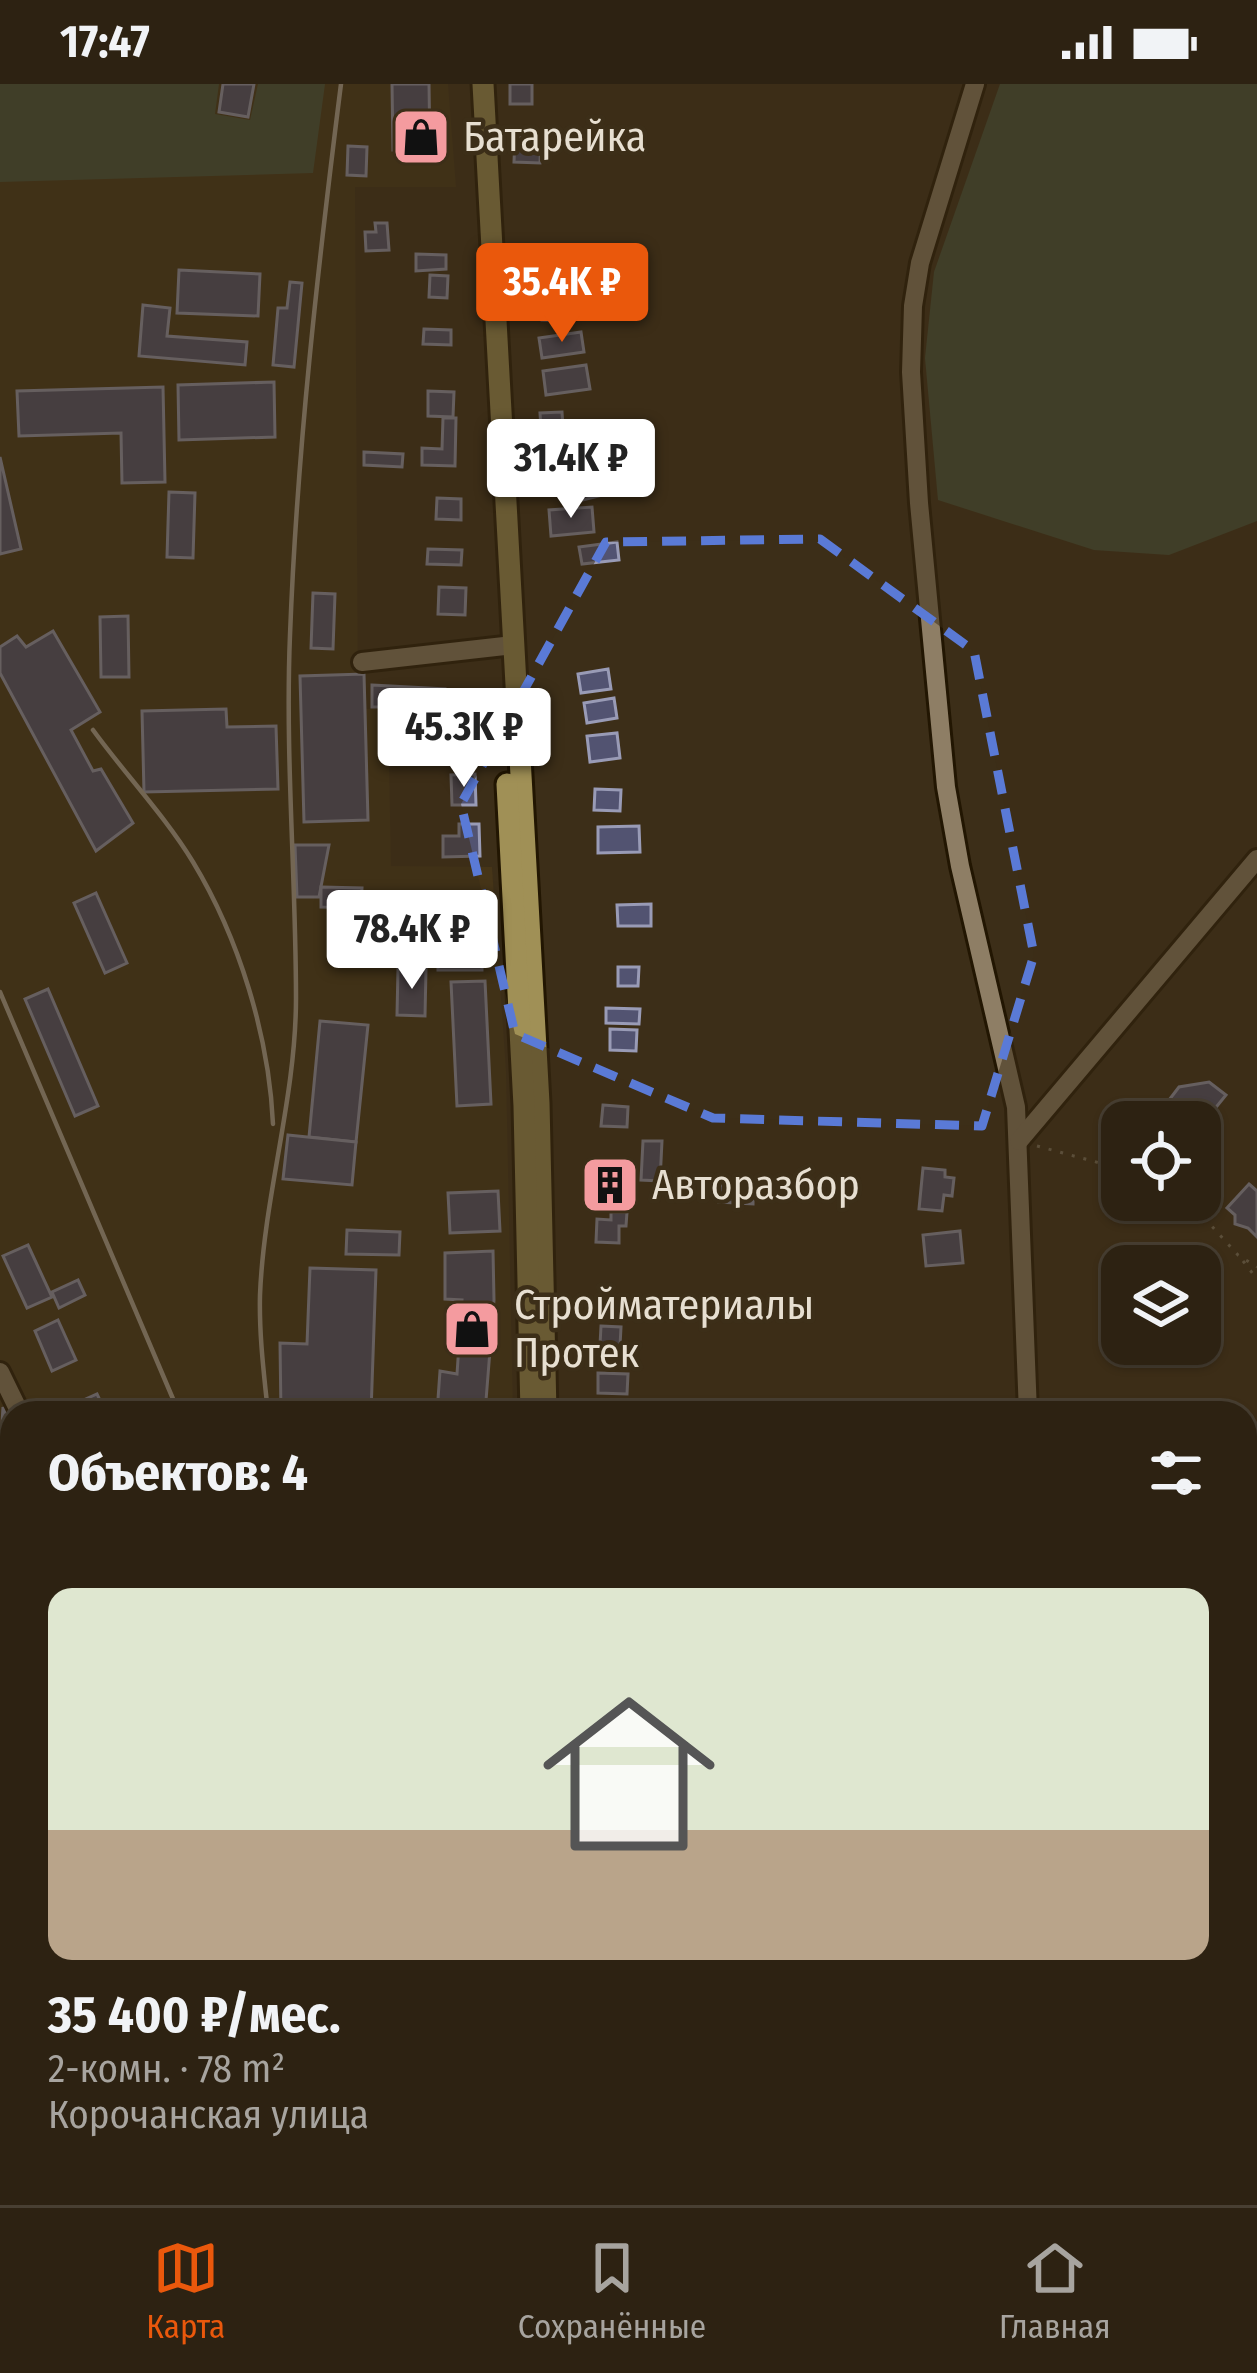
<!DOCTYPE html>
<html lang="ru">
<meta charset="utf-8">
<style>
body{margin:0;font-family:"Fira Sans Condensed",sans-serif;background:#392f20;color:#f1f3f6;height:100vh;display:flex;flex-direction:column;font-size:45px;white-space:nowrap}
*{box-sizing:border-box;margin:0}
p{font-size:39px;color:#a7a49f}
.icon{flex:none;width:66px;height:66px;fill:none;stroke:currentColor;stroke-width:2;stroke-linecap:round;stroke-linejoin:round}
.map{position:relative;flex:1;overflow:hidden}
.panel{position:absolute;left:0px;top:1317px;width:1257px;height:804px;display:flex;flex-direction:column;background:#2d2212;border-radius:36px 36px 0 0;box-shadow:0 3px 9px #0004,0 0 0 3px #483f32}
.panel>*{flex:none}
.controls{position:absolute;left:1101px;top:1017px;display:grid;gap:24px}
.controls a{display:grid;place-items:center;width:120px;height:120px;border-radius:24px;background:#2d2212;box-shadow:0 3px 9px #0004,0 0 0 3px #483f32;font-size:60px}
.price{position:absolute;translate:-50% -102px;padding:0 27px;border-radius:12px;background:#fff;color:#222;font-size:39px;line-height:78px;filter:drop-shadow(0 3px 6px #0008)}
.price::after{content:'';position:absolute;left:50%;top:72px;width:36px;height:27px;margin-left:-18px;background:inherit;clip-path:polygon(0 0,100% 0,50% 100%)}
.price.current{background:#ea580c;color:#fff}
ul{padding:0;list-style:none}
li{display:grid;align-content:center;gap:24px;height:636px;padding:0 48px}
li+li{border-top:3px solid #483f32}
li span{display:grid;place-items:center;height:372px;border-radius:24px;color:#555}
li>.icon{margin-inline-start:auto}
span .icon{width:216px;height:216px;fill:#fffc;stroke-width:1}
li b{font-size:51px}
h2{display:flex;justify-content:space-between;align-items:center;height:144px;padding:0 48px;font-size:51px}
.status{display:flex;justify-content:space-between;align-items:center;height:84px;padding:0 60px;background:#2d2212;direction:ltr}
.status svg{height:33px;fill:currentColor}
.menu{display:flex;justify-content:space-around;align-items:center;height:168px;border-top:3px solid #483f32;background:#2d2212;font-size:33px;color:#a7a49f}
.menu a{display:grid;justify-items:center;gap:6px}
.menu .current{color:#ea580c}
.map>svg:first-child{display:block}
</style>
<div class="status"><b>17:47</b><svg viewBox="0 0 49 12"><path d="M0 12V9h3v3zM5 12V6h3v6zM10 12V3h3v9zM15 12V0h3v12zM26 1h20v11H26zM47 4h2v5h-2z"/></svg></div>
<div class="map">
<svg width="1257" height="2121" viewBox="0 0 1257 2121">
<rect width="100%" height="100%" fill="#3c2e18"/>
<polygon fill="#463518" points="0,0 448,0 456,103 355,103 358,625 388,625 391,782 492,783 506,987 513,1329 12,1329 12,1697 0,1687"/>
<g fill="#46533c">
<polygon points="0,0 219,0 215,30 250,36 258,0 325,0 313,89 0,98"/>
<polygon points="1000,0 1257,0 1257,437 1169,471 1094,466 938,416 925,274 934,188"/>
<polygon points="1245,2077 1257,2079 1257,2121 991,2121 985,2109 1245,2109"/>
</g>
<g fill="#525371" stroke="#999bb6" stroke-width="3">
<polygon points="223,0 254,0 248,33 219,28"/>
<polygon points="392,0 429,0 430,66 393,66"/>
<rect x="510" y="0" width="22" height="20"/>
<polygon points="515,53 541,54 540,79 514,78"/>
<polygon points="348,62 367,63 366,92 347,91"/>
<polygon points="375,139 387,139 389,166 366,167 365,148 376,148"/>
<polygon points="537,166 567,167 566,186 536,185"/>
<polygon points="416,170 446,171 446,185 416,187"/>
<polygon points="179,186 260,190 258,232 177,229"/>
<polygon points="430,191 448,192 447,214 429,213"/>
<polygon points="290,198 302,199 294,283 273,281 278,224 287,224"/>
<polygon points="542,213 569,214 568,237 542,236"/>
<polygon points="143,221 170,224 167,252 247,258 245,281 139,272"/>
<polygon points="424,245 451,246 451,261 423,260"/>
<polygon points="581,248 584,268 542,274 539,254"/>
<polygon points="586,281 590,305 546,311 543,287"/>
<polygon points="274,298 275,353 179,356 178,301"/>
<polygon points="163,303 165,398 122,399 121,349 19,352 17,307"/>
<polygon points="428,307 454,308 453,333 428,332"/>
<polygon points="562,328 564,359 542,360 540,329"/>
<polygon points="443,334 456,334 455,382 422,381 422,364 442,365"/>
<polygon points="364,368 403,370 402,383 364,381"/>
<polygon points="0,373 21,465 0,470"/>
<polygon points="607,390 611,409 575,418 571,398"/>
<polygon points="169,408 195,409 193,474 167,473"/>
<polygon points="437,414 461,415 461,436 436,435"/>
<polygon points="592,423 594,448 551,452 549,426"/>
<polygon points="617,458 619,476 582,480 579,463"/>
<polygon points="428,465 462,466 461,481 427,480"/>
<polygon points="439,503 466,504 465,531 438,530"/>
<polygon points="313,509 335,510 333,565 311,564"/>
<polygon points="128,532 129,593 101,593 100,533"/>
<polygon points="53,547 100,628 71,646 93,687 101,685 133,739 96,767 0,589 0,563 17,552 26,563"/>
<polygon points="608,585 611,605 581,609 578,590"/>
<polygon points="364,590 368,736 304,738 300,592"/>
<polygon points="372,601 445,605 445,623 372,623"/>
<polygon points="614,614 617,634 587,639 584,619"/>
<polygon points="226,625 227,643 276,642 278,705 144,708 142,627"/>
<polygon points="617,649 620,674 590,678 587,652"/>
<polygon points="465,650 466,672 438,673 437,651"/>
<polygon points="475,690 476,721 452,721 451,691"/>
<polygon points="595,705 621,706 620,727 594,726"/>
<polygon points="459,740 479,740 480,772 443,773 443,752 459,752"/>
<polygon points="639,742 640,768 598,769 598,743"/>
<polygon points="295,761 329,761 319,813 297,813"/>
<polygon points="321,803 362,804 361,824 321,823"/>
<polygon points="96,809 127,879 105,889 74,819"/>
<polygon points="440,809 483,809 482,886 438,886 438,868 399,867 400,822 440,823"/>
<polygon points="651,820 651,842 618,842 617,821"/>
<polygon points="618,883 639,883 638,902 618,902"/>
<polygon points="398,885 426,885 425,932 397,931"/>
<polygon points="485,897 491,1020 457,1022 451,898"/>
<polygon points="48,905 98,1022 75,1032 25,915"/>
<polygon points="606,924 640,925 639,940 606,939"/>
<polygon points="320,937 368,941 356,1058 309,1053"/>
<polygon points="610,945 637,946 636,967 610,966"/>
<polygon points="1209,998 1226,1011 1200,1043 1200,1038 1190,1038 1166,1020 1179,1003"/>
<polygon points="603,1021 628,1023 627,1043 601,1042"/>
<polygon points="288,1051 356,1058 352,1101 283,1095"/>
<polygon points="643,1057 662,1057 660,1097 641,1096"/>
<polygon points="923,1084 945,1086 945,1093 954,1094 952,1112 944,1111 942,1127 919,1125"/>
<polygon points="599,1088 621,1088 621,1114 599,1113"/>
<polygon points="1249,1100 1257,1107 1257,1153 1248,1144 1235,1140 1235,1131 1227,1124"/>
<polygon points="720,1101 753,1103 753,1120 719,1118"/>
<polygon points="498,1107 500,1147 450,1149 448,1109"/>
<polygon points="611,1128 627,1128 626,1142 619,1142 619,1159 596,1158 597,1135 611,1136"/>
<polygon points="347,1146 400,1148 399,1171 346,1170"/>
<polygon points="960,1147 963,1179 926,1182 923,1151"/>
<polygon points="28,1161 52,1213 27,1224 3,1172"/>
<polygon points="493,1167 494,1216 485,1329 437,1329 440,1287 457,1290 462,1216 445,1215 445,1169"/>
<polygon points="310,1184 376,1186 371,1329 281,1329 280,1259 307,1260"/>
<polygon points="78,1196 85,1211 59,1224 52,1208"/>
<polygon points="58,1236 76,1276 52,1287 35,1247"/>
<polygon points="601,1242 621,1243 620,1262 600,1261"/>
<polygon points="598,1289 628,1290 627,1310 598,1309"/>
<polygon points="97,1310 106,1329 71,1329 68,1323"/>
<polygon points="3,1323 12,1344 12,1396 0,1371"/>
<polygon points="0,1539 12,1553 12,1598 0,1584"/>
<polygon points="152,2109 154,2121 121,2121 120,2111"/>
</g>
<g fill="none" stroke-linecap="round" stroke-linejoin="round">
<defs>
<g id="minor">
<polyline points="975,0 920,179 913,222 911,288 919,419 946,703 960,782 1016,1023 1028,1329"/>
<polyline points="362,578 513,561"/>
<polyline points="1019,1057 1257,775"/>
<polyline points="0,1288 20,1329"/>
<polyline points="0,1452 12,1470"/>
<polyline points="0,1879 12,1891"/>
<polyline points="609,2109 612,2121"/>
<polyline points="234,2113 249,2121"/>
</g>
<g id="major">
<polyline points="483,0 539,1019 546,1329"/>
<polyline points="507,700 524,1022 531,1329"/>
<polyline points="391,2121 401,2109"/>
<polyline points="437,2121 439,2109"/>
</g>
</defs>
<use href="#minor" stroke="#221602" stroke-width="24"/>
<use href="#major" stroke="#221602" stroke-width="27"/>
<g stroke="#807562" stroke-width="3" stroke-dasharray="3 9" stroke-linecap="butt">
<polyline points="1037,1062 1122,1085"/>
<polyline points="1188,1116 1238,1171 1257,1183"/>
<polyline points="1243,1177 1257,1195"/>
<polyline points="1245,1997 1257,2001"/>
<polyline points="1245,2055 1257,2057"/>
</g>
<use href="#minor" stroke="#8e7e65" stroke-width="18"/>
<use href="#major" stroke="#a09056" stroke-width="21"/>
<g stroke="#b6ac9c" stroke-width="4.5">
<path d="M93,646c32,44 72,86 100,132 46,76 76,174 80,262"/>
<polyline points="0,908 179,1329"/>
<path d="M268,1329c-4,-39 -9,-78 -8,-118 4,-100 36,-197 36,-297 0,-121 -11,-242 -6,-363 7,-184 28,-369 51,-551"/>
<polyline points="0,1390 12,1406"/>
<polyline points="0,1417 12,1432"/>
<polyline points="1245,2031 1257,2033"/>
</g>
</g>
<path d="M0 0H1257V2121H0ZM820,455l154,112 60,304 -52,171 -269,-8 -198,-84 -54,-230 145,-262z" fill="#3c2e18" fill-opacity=".55" fill-rule="evenodd"/>
<path fill="none" stroke="#5a7ad6" stroke-width="9" stroke-dasharray="24 15" stroke-linejoin="round" d="M820,455l154,112 60,304 -52,171 -269,-8 -198,-84 -54,-230 145,-262z"/>
<defs>
<symbol id="shop-square" viewBox="-11 -11 22 22"><rect x="-9" y="-9" width="18" height="18" rx="4" fill="#f49b9f" stroke="#3c2e18"/><path d="M-5-2.5h2.3a2.7 3.5 0 0 1 5.4 0H5L5.5 6h-11ZM-1.5-2.5h3a1.5 2.3 0 0 0-3 0Z" fill="#111"/></symbol>
<symbol id="building-square" viewBox="-11 -11 22 22"><rect x="-9" y="-9" width="18" height="18" rx="4" fill="#f49b9f" stroke="#3c2e18"/><path d="M-4-6H4V6H1V3H-1V6H-4ZM-2.5-4.3h1.7v1.8h-1.7ZM.8-4.3h1.7v1.8H.8ZM-2.5-1h1.7V.8h-1.7ZM.8-1h1.7V.8H.8Z" fill="#111"/></symbol>
</defs>
<g fill-rule="evenodd">
<use href="#shop-square" x="388" y="20" width="66" height="66"/>
<use href="#building-square" x="577" y="1068" width="66" height="66"/>
<use href="#shop-square" x="439" y="1212" width="66" height="66"/>
</g>
<g text-anchor="middle" dominant-baseline="central" stroke-width="9" stroke-linejoin="round" paint-order="stroke">
<g font-size="42" fill="#e7dfd1" stroke="#3c2e18" text-anchor="start">
<text x="463" y="53">Батарейка</text>
<text x="652" y="1101">Авторазбор</text>
<text x="514" y="1221">Стройматериалы<tspan x="514" dy="48">Протек</tspan></text>
</g>
</g>
</svg>
<div class="controls">
<a><svg class="icon" aria-label="locate" viewBox="0 0 24 24"><circle cx="12" cy="12" r="6"/><path d="M12 2v4M12 18v4M2 12h4M18 12h4"/></svg></a>
<a><svg class="icon" aria-label="layers" viewBox="0 0 24 24"><path d="M12 4l9 5-9 5-9-5zM3 14l9 5 9-5"/></svg></a>
</div>
<b class="price current" style="left:562px;top:261px">35.4K ₽</b>
<b class="price" style="left:571px;top:437px">31.4K ₽</b>
<b class="price" style="left:464px;top:706px">45.3K ₽</b>
<b class="price" style="left:412px;top:908px">78.4K ₽</b>
<section class="panel">
<h2>Объектов: 4<svg class="icon" aria-label="filters" viewBox="0 0 24 24"><path d="M4 7h16M4 17h16"/><circle cx="9" cy="7" r="2"/><circle cx="15" cy="17" r="2"/></svg></h2>
<ul>
<li><span style="background:linear-gradient(#dfe7d0 65%,#b9a48a 0)"><svg class="icon" aria-label="home" viewBox="0 0 24 24"><path d="M3 11l9-7 9 7M6 9v11h12V9"/></svg></span><div><b>35 400 ₽/мес.</b><p>2-комн. · 78 m²</p><p>Корочанская улица</p></div></li>
</ul>
</section>
</div>
<nav class="menu">
<a class="current"><svg class="icon" aria-label="map" viewBox="0 0 24 24"><path d="M3 6l6-2 6 2 6-2v14l-6 2-6-2-6 2zM9 4v14M15 6v14"/></svg>Карта</a>
<a><svg class="icon" aria-label="saved" viewBox="0 0 24 24"><path d="M7 4h10v16l-5-4-5 4z"/></svg>Сохранённые</a>
<a><svg class="icon" aria-label="home" viewBox="0 0 24 24"><path d="M3 11l9-7 9 7M6 9v11h12V9"/></svg>Главная</a>
</nav>
